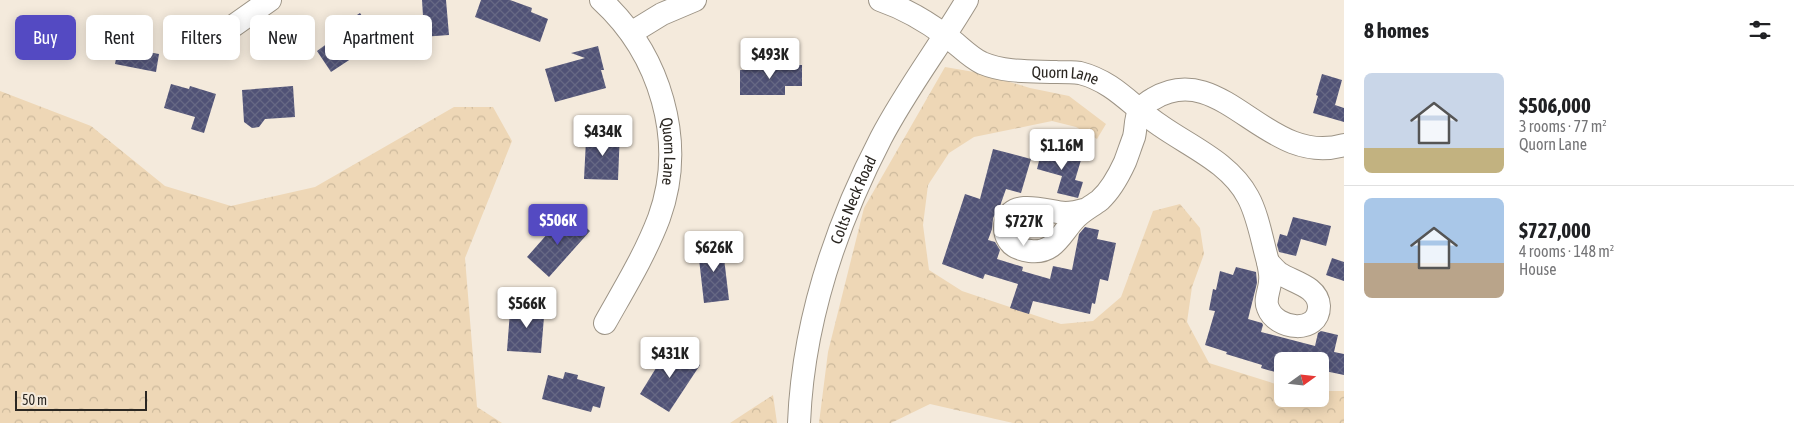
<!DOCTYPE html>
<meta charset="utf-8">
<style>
body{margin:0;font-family:"Asap Condensed",sans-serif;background:#f2f2f2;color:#202124;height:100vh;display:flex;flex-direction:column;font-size:19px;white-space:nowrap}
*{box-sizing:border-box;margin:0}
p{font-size:16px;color:#757577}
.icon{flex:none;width:28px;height:28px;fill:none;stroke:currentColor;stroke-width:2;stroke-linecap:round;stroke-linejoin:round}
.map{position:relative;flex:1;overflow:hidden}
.side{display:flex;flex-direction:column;background:#fff;width:450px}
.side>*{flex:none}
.hud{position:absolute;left:15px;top:15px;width:475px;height:45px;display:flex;gap:10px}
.needle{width:32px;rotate:75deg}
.tools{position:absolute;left:1274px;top:352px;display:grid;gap:10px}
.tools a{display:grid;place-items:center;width:55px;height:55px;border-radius:8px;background:#fff;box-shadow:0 2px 12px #0003;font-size:25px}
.scale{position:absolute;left:15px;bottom:12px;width:132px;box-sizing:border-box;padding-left:5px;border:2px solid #2b2722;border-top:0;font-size:14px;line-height:18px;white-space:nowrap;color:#2b2722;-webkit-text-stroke:4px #f4eadc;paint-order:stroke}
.price{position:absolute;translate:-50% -42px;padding:0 11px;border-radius:5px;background:#fff;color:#222;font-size:16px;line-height:32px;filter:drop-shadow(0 1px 2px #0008)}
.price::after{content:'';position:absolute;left:50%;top:30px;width:15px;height:11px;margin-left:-8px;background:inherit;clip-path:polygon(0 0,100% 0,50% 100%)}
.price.on{background:#544ac2;color:#fff}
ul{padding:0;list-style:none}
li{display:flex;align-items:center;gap:15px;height:125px;padding:0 20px}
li+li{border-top:1px solid #e0e0e0}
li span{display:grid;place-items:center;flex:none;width:140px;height:100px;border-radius:8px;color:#555}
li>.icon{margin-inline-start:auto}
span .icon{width:60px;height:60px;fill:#fffc;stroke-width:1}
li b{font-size:21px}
h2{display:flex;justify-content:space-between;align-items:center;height:60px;padding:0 20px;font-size:21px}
.chip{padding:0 18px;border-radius:8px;background:#fff;box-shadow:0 2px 12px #0003;font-size:18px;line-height:45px}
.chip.on{background:#544ac2;color:#fff}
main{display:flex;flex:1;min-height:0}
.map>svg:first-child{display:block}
</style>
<main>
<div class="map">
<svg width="1344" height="423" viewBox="0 0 1344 423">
<defs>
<pattern id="forest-crowns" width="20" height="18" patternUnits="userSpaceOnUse" patternTransform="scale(1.25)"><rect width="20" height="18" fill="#eed7b6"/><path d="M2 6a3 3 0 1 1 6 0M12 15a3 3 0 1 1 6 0" fill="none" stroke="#ccb99c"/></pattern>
<pattern id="building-cross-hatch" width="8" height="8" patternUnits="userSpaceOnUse" patternTransform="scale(1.25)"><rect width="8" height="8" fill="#505276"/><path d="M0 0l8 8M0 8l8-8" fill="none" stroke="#666884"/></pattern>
</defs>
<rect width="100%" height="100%" fill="#f4eadc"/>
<g fill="url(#forest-crowns)">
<polygon points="945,67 980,73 1030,88 1069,96 1106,124 1097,139 1076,127 1052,121 974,137 949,153 928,185 923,225 929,270 962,291 1061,324 1093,321 1121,297 1153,211 1180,204 1200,228 1204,254 1192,287 1187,322 1209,363 1282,386 1282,399 1320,399 1320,391 1344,391 1344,423 1013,423 930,404 891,423 819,423 828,352 864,208"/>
<polygon points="0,91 91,126 165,186 231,206 315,187 454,107 493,107 512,141 465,258 477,407 502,423 0,423"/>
<polygon points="773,395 777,423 730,423"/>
</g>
<g fill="url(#building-cross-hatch)">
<polygon points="422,0 446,0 449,35 408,38 407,18 423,16"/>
<polygon points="481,0 510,0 532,8 531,12 548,19 540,42 475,17"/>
<polygon points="360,13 378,41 331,72 317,51 332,40 328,34"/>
<polygon points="124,18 149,22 143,51 159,54 156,72 115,64"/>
<polygon points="598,46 604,70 601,70 606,88 555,102 545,69 585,58 571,53"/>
<polygon points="758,65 802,65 802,86 785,86 785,95 740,95 740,70 758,70"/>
<polygon points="1322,74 1342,80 1335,105 1344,108 1344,122 1313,113 1318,96 1316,95"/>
<polygon points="171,84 189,89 190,86 216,94 204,133 191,129 195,117 164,108"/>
<polygon points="293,86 295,117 265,119 259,127 252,128 244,122 242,90"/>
<polygon points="599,131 620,131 618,180 584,179 586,140 598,140"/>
<polygon points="993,149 1031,159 1021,193 1006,189 1000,206 993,218 992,229 988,240 995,242 1000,250 997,259 1023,267 1022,271 1050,279 1053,266 1072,270 1079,234 1085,227 1099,230 1097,239 1116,243 1108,281 1100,279 1095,304 1092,303 1090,314 1033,301 1029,314 1010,308 1018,284 985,274 983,279 942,264 965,194 980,199"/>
<polygon points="1042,149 1081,160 1075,180 1083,182 1078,198 1057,193 1062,176 1037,169"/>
<polygon points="574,216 590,231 549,277 527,257 557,223 563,228"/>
<polygon points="1293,217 1331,226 1326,246 1301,239 1296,256 1279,252 1277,245 1280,234 1287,236"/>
<polygon points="722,241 729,300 704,303 699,259 703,259 701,243"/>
<polygon points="1332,258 1344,262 1344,281 1326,275"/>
<polygon points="1236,267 1256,272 1257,283 1248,319 1262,323 1263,325 1261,332 1315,346 1318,333 1321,331 1338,335 1334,352 1344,354 1344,375 1320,370 1320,361 1303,361 1286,357 1285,361 1282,361 1282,374 1261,368 1262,365 1226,354 1227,352 1205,345 1215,311 1209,310 1213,289 1216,290 1220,271 1233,275"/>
<polygon points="524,303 545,305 541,353 507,351 510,311 523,312"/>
<polygon points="669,347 700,365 669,412 640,394"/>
<polygon points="565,372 578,375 577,379 605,387 600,408 593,406 591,412 542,399 548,375 563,379"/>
</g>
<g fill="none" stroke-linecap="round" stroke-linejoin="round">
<defs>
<g id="minor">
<path id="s1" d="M601,0c59,54 86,141 58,218 -14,37 -35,71 -54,105"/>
<path id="s2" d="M880,0c23,8 46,21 66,36 12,8 23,21 36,27 24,10 50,8 75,9 7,0 15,0 23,1 35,9 52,34 81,53 30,21 69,37 87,71 10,18 14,44 20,65"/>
<polyline points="226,31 270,0"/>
<polyline points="631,33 662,14 695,0"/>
<path d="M1087,209c-7,2 -15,4 -22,4 -17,-1 -51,-15 -59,8 -2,7 -1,15 4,21 4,6 13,8 20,9 23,3 30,-15 43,-30 7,-9 18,-14 27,-21 11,-10 19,-25 25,-38 3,-8 6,-17 9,-25 2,-8 1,-18 5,-26 2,-4 10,-10 14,-12 69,-42 113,69 191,46"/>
<path d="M1268,262c3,3 7,8 11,11 13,9 39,13 40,33 0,29 -43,24 -51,2 -4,-9 2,-18 2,-27 1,-6 -1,-13 -2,-19z"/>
<path id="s3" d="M799,423c4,-101 36,-196 82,-285 25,-48 58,-91 86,-138"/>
</g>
</defs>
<use href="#minor" stroke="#9d9486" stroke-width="24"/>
<use href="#minor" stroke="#fff" stroke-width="22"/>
</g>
<g text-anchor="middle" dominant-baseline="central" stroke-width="5" stroke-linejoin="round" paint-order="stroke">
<g font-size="16" fill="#2b2722" stroke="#f4eadc">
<text stroke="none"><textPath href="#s2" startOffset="205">Quorn Lane</textPath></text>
<text stroke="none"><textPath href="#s1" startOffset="171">Quorn Lane</textPath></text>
<text stroke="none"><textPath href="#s3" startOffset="231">Colts Neck Road</textPath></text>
</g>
</g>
</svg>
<div class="tools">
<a><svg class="needle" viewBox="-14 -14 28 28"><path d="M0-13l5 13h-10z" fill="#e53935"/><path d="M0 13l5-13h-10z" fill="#757577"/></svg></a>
</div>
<div class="scale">50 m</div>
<b class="price" style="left:770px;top:80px">$493K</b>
<b class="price" style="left:603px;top:157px">$434K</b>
<b class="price" style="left:1062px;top:171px">$1.16M</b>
<b class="price on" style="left:558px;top:246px">$506K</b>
<b class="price" style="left:1024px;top:247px">$727K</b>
<b class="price" style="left:714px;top:273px">$626K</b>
<b class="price" style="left:527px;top:329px">$566K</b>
<b class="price" style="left:670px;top:379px">$431K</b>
<div class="hud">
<a class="chip on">Buy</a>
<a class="chip">Rent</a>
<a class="chip">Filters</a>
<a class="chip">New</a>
<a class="chip">Apartment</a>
</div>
</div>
<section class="side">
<h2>8 homes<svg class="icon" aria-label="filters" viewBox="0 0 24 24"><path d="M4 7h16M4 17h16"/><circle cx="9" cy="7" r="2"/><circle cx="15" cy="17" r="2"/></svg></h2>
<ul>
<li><span style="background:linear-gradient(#c9d6e8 75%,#c2b280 0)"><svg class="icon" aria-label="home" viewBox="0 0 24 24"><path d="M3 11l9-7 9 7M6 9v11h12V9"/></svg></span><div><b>$506,000</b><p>3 rooms · 77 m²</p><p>Quorn Lane</p></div></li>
<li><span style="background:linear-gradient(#a9c7e8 65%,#b9a48a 0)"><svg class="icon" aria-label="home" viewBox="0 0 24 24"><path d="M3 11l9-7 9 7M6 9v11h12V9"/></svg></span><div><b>$727,000</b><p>4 rooms · 148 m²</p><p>House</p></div></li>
</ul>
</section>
</main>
